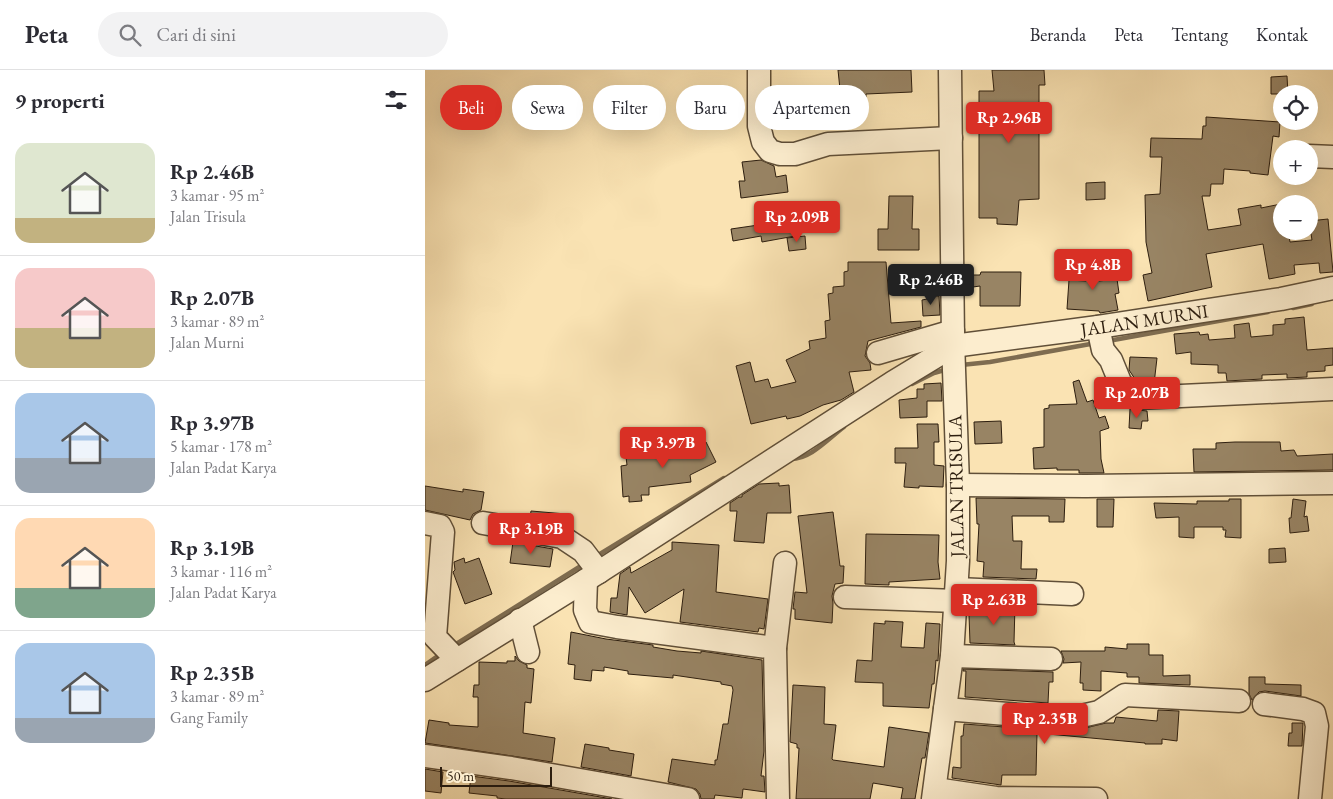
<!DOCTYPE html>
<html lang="id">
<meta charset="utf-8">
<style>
body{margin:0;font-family:"EB Garamond",serif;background:#f2f2f3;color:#2b2b33;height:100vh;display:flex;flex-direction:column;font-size:19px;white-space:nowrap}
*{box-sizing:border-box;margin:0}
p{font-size:16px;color:#7c7c81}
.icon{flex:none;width:28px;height:28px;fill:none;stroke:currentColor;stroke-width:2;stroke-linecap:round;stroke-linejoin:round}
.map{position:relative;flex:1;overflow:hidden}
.details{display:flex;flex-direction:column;background:#fff;width:425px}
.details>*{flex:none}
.top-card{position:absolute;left:15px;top:15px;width:475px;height:45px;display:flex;gap:10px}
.controls{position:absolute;left:848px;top:15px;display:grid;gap:10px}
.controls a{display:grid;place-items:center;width:45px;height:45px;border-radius:50%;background:#fff;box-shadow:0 5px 20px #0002;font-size:25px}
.scale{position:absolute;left:15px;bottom:12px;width:112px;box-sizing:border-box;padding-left:5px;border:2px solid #2d1e0f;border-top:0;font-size:14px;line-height:18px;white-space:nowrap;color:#2d1e0f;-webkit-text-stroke:4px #fcedce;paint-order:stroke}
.price{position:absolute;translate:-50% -42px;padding:0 11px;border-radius:5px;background:#d93025;color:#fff;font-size:16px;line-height:32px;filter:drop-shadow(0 1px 2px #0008)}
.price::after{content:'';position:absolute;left:50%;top:30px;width:15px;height:11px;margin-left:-8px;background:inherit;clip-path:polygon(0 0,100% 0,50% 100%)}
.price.on{background:#222;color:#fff}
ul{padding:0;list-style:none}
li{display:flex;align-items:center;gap:15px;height:125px;padding:0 15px}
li+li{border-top:1px solid #e1e1e2}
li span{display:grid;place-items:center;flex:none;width:140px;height:100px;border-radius:15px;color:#555}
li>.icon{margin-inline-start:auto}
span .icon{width:60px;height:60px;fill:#fffc;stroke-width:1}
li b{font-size:21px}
h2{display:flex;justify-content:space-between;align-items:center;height:60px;padding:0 15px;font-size:21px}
.pill{padding:0 18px;border-radius:22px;background:#fff;box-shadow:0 5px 20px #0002;font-size:18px;line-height:45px}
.pill.on{background:#d93025;color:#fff}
header{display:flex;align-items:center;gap:30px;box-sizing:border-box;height:70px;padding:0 25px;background:#fff;border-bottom:1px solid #e1e1e2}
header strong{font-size:24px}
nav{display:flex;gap:28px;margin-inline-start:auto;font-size:18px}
.search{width:350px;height:45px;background:#f2f2f3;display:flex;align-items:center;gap:12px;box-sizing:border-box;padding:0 18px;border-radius:28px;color:#7c7c81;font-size:19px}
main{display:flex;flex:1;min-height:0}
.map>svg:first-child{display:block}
</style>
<header>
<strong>Peta</strong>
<div class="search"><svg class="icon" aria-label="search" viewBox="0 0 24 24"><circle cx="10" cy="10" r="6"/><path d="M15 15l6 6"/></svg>Cari di sini</div>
<nav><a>Beranda</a><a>Peta</a><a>Tentang</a><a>Kontak</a></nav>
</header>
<main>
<section class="details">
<h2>9 properti<svg class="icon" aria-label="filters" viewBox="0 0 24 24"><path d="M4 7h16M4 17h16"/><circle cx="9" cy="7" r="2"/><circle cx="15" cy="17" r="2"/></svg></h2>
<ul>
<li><span style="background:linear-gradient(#dfe7d0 75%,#c2b280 0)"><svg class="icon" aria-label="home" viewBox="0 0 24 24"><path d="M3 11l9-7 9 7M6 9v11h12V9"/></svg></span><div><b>Rp 2.46B</b><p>3 kamar · 95 m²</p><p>Jalan Trisula</p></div></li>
<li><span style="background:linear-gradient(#f6c9c9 60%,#c2b280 0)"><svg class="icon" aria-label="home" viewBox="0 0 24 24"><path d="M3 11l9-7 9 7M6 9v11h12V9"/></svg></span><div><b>Rp 2.07B</b><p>3 kamar · 89 m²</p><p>Jalan Murni</p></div></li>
<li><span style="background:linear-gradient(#a9c7e8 65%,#9aa5b1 0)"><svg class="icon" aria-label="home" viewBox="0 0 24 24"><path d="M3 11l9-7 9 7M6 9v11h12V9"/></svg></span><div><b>Rp 3.97B</b><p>5 kamar · 178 m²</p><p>Jalan Padat Karya</p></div></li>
<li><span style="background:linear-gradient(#ffd9b3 70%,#7fa58c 0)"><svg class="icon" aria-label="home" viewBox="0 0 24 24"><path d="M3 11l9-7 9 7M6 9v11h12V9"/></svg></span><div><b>Rp 3.19B</b><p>3 kamar · 116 m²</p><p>Jalan Padat Karya</p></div></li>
<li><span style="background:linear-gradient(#a9c7e8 75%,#9aa5b1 0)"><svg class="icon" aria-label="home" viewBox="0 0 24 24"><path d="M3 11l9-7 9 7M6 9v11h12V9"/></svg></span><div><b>Rp 2.35B</b><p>3 kamar · 89 m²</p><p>Gang Family</p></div></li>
</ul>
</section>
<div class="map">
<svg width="908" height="729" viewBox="0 0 908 729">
<rect width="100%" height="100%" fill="#fae3b3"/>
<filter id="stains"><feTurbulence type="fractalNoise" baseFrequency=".004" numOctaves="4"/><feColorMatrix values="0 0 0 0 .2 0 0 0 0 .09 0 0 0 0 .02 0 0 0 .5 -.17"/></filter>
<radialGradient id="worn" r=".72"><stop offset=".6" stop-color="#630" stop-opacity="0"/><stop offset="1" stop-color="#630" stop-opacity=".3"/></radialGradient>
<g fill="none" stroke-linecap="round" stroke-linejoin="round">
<g stroke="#7e6c50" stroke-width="4.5">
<polyline points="868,238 887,234"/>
<polyline points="683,271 843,242"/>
<polyline points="536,295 565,292 671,273"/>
<polyline points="487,314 509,303 523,299"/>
<path d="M365,389c20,1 39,-21 54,-32"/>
<polyline points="170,487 299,408"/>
<polyline points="28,576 159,494"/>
<polyline points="0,595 17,583"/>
</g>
</g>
<g fill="#988464" stroke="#2d1e0f">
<polygon points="413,0 486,0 487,22 441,24 441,27 416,29"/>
<polygon points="567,0 619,0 620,15 614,15 614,129 594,130 592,155 572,154 572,148 554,148 554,21 569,21"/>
<polygon points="862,6 863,24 846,24 846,7"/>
<polygon points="781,47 855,52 854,67 848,66 843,105 825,103 825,101 799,99 798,114 786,114 785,126 777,126 783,160 816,155 813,139 836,135 836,138 856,134 856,161 863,161 865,172 887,170 884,151 903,149 908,202 895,203 894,193 869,195 870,204 844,209 838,174 781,184 787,217 723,231 718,205 727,203 721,172 720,125 735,124 737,87 725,87 726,68 777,69 778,56 781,56"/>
<polygon points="336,90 349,96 351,107 361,105 363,122 316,128 314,111 320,111 317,92"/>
<polygon points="680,112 680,129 661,130 661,113"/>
<polygon points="464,126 488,126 487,159 494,159 494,180 453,180 453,159 463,159"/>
<polygon points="368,150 370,166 337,172 336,166 308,171 306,159"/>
<polygon points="380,166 381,179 364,181 362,168"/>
<polygon points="673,187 674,211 692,209 694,223 690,224 693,240 675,243 674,241 642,239 644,210 661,211 660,188"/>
<polygon points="423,192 461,192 466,253 496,251 496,257 443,271 440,286 445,293 446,300 424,302 429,322 416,330 398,335 375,346 362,349 361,346 326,354 311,296 325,292 330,312 343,309 346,318 371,312 361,290 385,279 384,271 401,268 400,251 405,250 403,224 408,223 408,217 419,216 419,202 423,201"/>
<polygon points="556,202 596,202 595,236 555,236 555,216 548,217 548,205 555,205"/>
<polygon points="502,226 514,226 515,245 498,246 497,230 502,229"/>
<polygon points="879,247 882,280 908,278 908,295 900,296 900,301 882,302 882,307 862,308 862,304 837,305 837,309 802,311 801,303 793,303 793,295 766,294 766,282 751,284 749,264 774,262 775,265 783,264 784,270 810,268 809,255 824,253 826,267 848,265 848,255 860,254 860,249"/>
<polygon points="705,287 732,288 729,314 714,315 704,300"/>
<polygon points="654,310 662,332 668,330 674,348 680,346 684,358 675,361 676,389 679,403 654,403 654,400 632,400 632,398 609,399 608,378 619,377 619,339 624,338 624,335 652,334 648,312"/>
<polygon points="516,313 517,331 502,331 502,347 475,348 474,330 492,328 492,319 499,319 499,314"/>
<polygon points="705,339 722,341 723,351 717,351 716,359 704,358"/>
<polygon points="576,351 577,373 550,374 549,352"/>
<polygon points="492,354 513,354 514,372 509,372 509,395 519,396 518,417 494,416 494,418 479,417 481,393 470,393 470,378 493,378"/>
<polygon points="281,372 291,392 265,405 266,412 224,417 224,425 216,425 217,431 204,432 204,426 198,427 196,396 202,395 201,387 237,385 236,381 239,381 238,375 258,373 259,378 273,376"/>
<polygon points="810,372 855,372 856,381 869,380 872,386 908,384 908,400 769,402 768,379 791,379 791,373"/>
<polygon points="354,413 354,416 364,415 366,443 342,443 339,473 309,471 312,441 305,441 305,433 314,427 317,427 317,425 334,414"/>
<polygon points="0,416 38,422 38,419 59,422 56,440 48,444 45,450 0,440"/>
<polygon points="551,428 640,429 639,452 624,452 624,446 587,446 588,471 597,471 596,499 612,499 611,509 558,507 559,492 552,491 554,454 552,454"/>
<polygon points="672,429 689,429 688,457 672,457"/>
<polygon points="804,429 816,429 816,468 800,467 801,460 798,460 798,457 769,457 769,468 754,467 754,447 731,448 729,433 772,434 772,431 804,431"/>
<polygon points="868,429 881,431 879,447 882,446 884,461 865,463 864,448 866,448"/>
<polygon points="106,441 141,444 140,454 105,448"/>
<polygon points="408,442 415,496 419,496 418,513 410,514 407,526 408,533 407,553 370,549 370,539 368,539 370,522 382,523 373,446"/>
<polygon points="441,464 514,465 513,492 515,509 464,512 464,515 440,514"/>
<polygon points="88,472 128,479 125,497 85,493"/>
<polygon points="247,472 294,475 291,522 343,529 339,559 334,558 333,562 255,552 259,519 220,543 204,517 202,545 185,542 186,528 192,528 195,504 205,497 206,503 247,480"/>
<polygon points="860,478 861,492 844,493 844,479"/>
<polygon points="39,488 40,493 54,488 67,524 40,534 28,502 30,500 29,492"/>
<polygon points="566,534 590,535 589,572 590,575 545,573 544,545 557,544 557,541 566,542"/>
<polygon points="460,551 478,552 476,577 499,578 501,553 515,554 513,591 511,590 509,614 507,614 504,638 458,636 458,613 430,612 432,590 447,591 449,553 460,554"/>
<polygon points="146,562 181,569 228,575 228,577 252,581 276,583 276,581 337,590 339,681 336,706 339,706 340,722 318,719 317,728 290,725 289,729 276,729 275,724 271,719 243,712 247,689 290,695 290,690 292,690 298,654 303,654 308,620 307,616 296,614 296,612 248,605 248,608 203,604 203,601 179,597 179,601 167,600 166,611 149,609 150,595 143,594"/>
<polygon points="702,574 724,574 724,585 738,585 738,606 765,605 765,615 714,613 714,607 702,607 702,603 676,601 676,621 658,620 658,613 655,613 656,592 638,593 639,589 636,581 680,581 680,577 702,579"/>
<polygon points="90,586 94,591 102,595 102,598 109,599 106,633 100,632 98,663 130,668 127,692 0,673 4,650 24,653 24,655 53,657 53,627 48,627 49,615 54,615 54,592 82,593 82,591 90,591"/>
<polygon points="538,599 628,602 628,612 624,612 623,633 540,627 541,601 538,601"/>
<polygon points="824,607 840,607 840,614 876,615 876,626 840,621 834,622 827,630 824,624"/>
<polygon points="368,615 400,617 399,654 411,655 407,689 408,690 459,697 464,657 504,663 500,688 497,688 490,729 476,729 478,718 448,713 445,729 371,729 374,678 372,678 372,674 365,672"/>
<polygon points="733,640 754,641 752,671 737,669 737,674 720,674 720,673 612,663 611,705 577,705 576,715 527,708 528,697 536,698 536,666 538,666 539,654 606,659 652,660 681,653 689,653 691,647 732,651"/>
<polygon points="867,653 878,653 877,676 863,676 864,663 867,663"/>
<polygon points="160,674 184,678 184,680 209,684 206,706 156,697"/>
<polygon points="0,699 18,702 16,723 0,721"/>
<polygon points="46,706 84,711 187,729 81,729 72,728 72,726 44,723"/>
</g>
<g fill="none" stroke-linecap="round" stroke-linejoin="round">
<defs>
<g id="minor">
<polyline points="334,0 334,56 338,72 345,81 355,84 370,84 403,74 526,68"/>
<polyline points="884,86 908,87"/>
<polyline points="673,257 678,280 686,290 695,312 706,326 713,328 908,319"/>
<polyline points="453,283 528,261"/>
<polyline points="533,415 661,416 908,413"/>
<polyline points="0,453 15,456 18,462 10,567 32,590"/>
<polyline points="58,453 137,467 158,481 174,502"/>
<polyline points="161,510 160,540 165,552 192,557 350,578 353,729"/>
<polyline points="532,519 647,524"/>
<polyline points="420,527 531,531"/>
<polyline points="95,550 103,582"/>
<polyline points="350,578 360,493"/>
<polyline points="527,586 626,589"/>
<path id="s1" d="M0,610l174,-108 293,-189 61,-37 145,-19 183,-28 52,-11"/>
<polyline points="839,634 878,639 889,643 892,656 885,729"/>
<polyline points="520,639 607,646 652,647 674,642 700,625 814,631"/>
<polyline points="0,686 86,698 263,729"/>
<polyline points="510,719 571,728 671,729"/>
<polyline points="508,729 527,586 533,491 533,415 528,271 525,0"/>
</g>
</defs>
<use href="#minor" stroke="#604f38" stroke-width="25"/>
<use href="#minor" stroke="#fcedce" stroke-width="22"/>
</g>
<g text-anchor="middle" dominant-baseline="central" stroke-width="4" stroke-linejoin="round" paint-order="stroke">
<g font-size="19" fill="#2d1e0f" stroke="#fcedce">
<text stroke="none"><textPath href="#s1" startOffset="818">JALAN MURNI</textPath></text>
<text transform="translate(531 416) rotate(-91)">JALAN TRISULA</text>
</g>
</g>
<rect width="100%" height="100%" filter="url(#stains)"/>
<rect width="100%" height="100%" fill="url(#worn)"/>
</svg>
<div class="controls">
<a><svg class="icon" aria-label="locate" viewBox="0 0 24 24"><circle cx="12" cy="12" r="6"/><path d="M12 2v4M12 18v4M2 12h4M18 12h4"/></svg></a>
<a>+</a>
<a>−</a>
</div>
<div class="scale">50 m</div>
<b class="price" style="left:584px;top:74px">Rp 2.96B</b>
<b class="price" style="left:372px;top:173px">Rp 2.09B</b>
<b class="price" style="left:668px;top:221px">Rp 4.8B</b>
<b class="price on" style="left:506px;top:236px">Rp 2.46B</b>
<b class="price" style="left:712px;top:349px">Rp 2.07B</b>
<b class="price" style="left:238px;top:399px">Rp 3.97B</b>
<b class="price" style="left:106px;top:485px">Rp 3.19B</b>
<b class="price" style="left:569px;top:556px">Rp 2.63B</b>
<b class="price" style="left:620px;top:675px">Rp 2.35B</b>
<div class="top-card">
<a class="pill on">Beli</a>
<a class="pill">Sewa</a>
<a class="pill">Filter</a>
<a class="pill">Baru</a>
<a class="pill">Apartemen</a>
</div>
</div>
</main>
